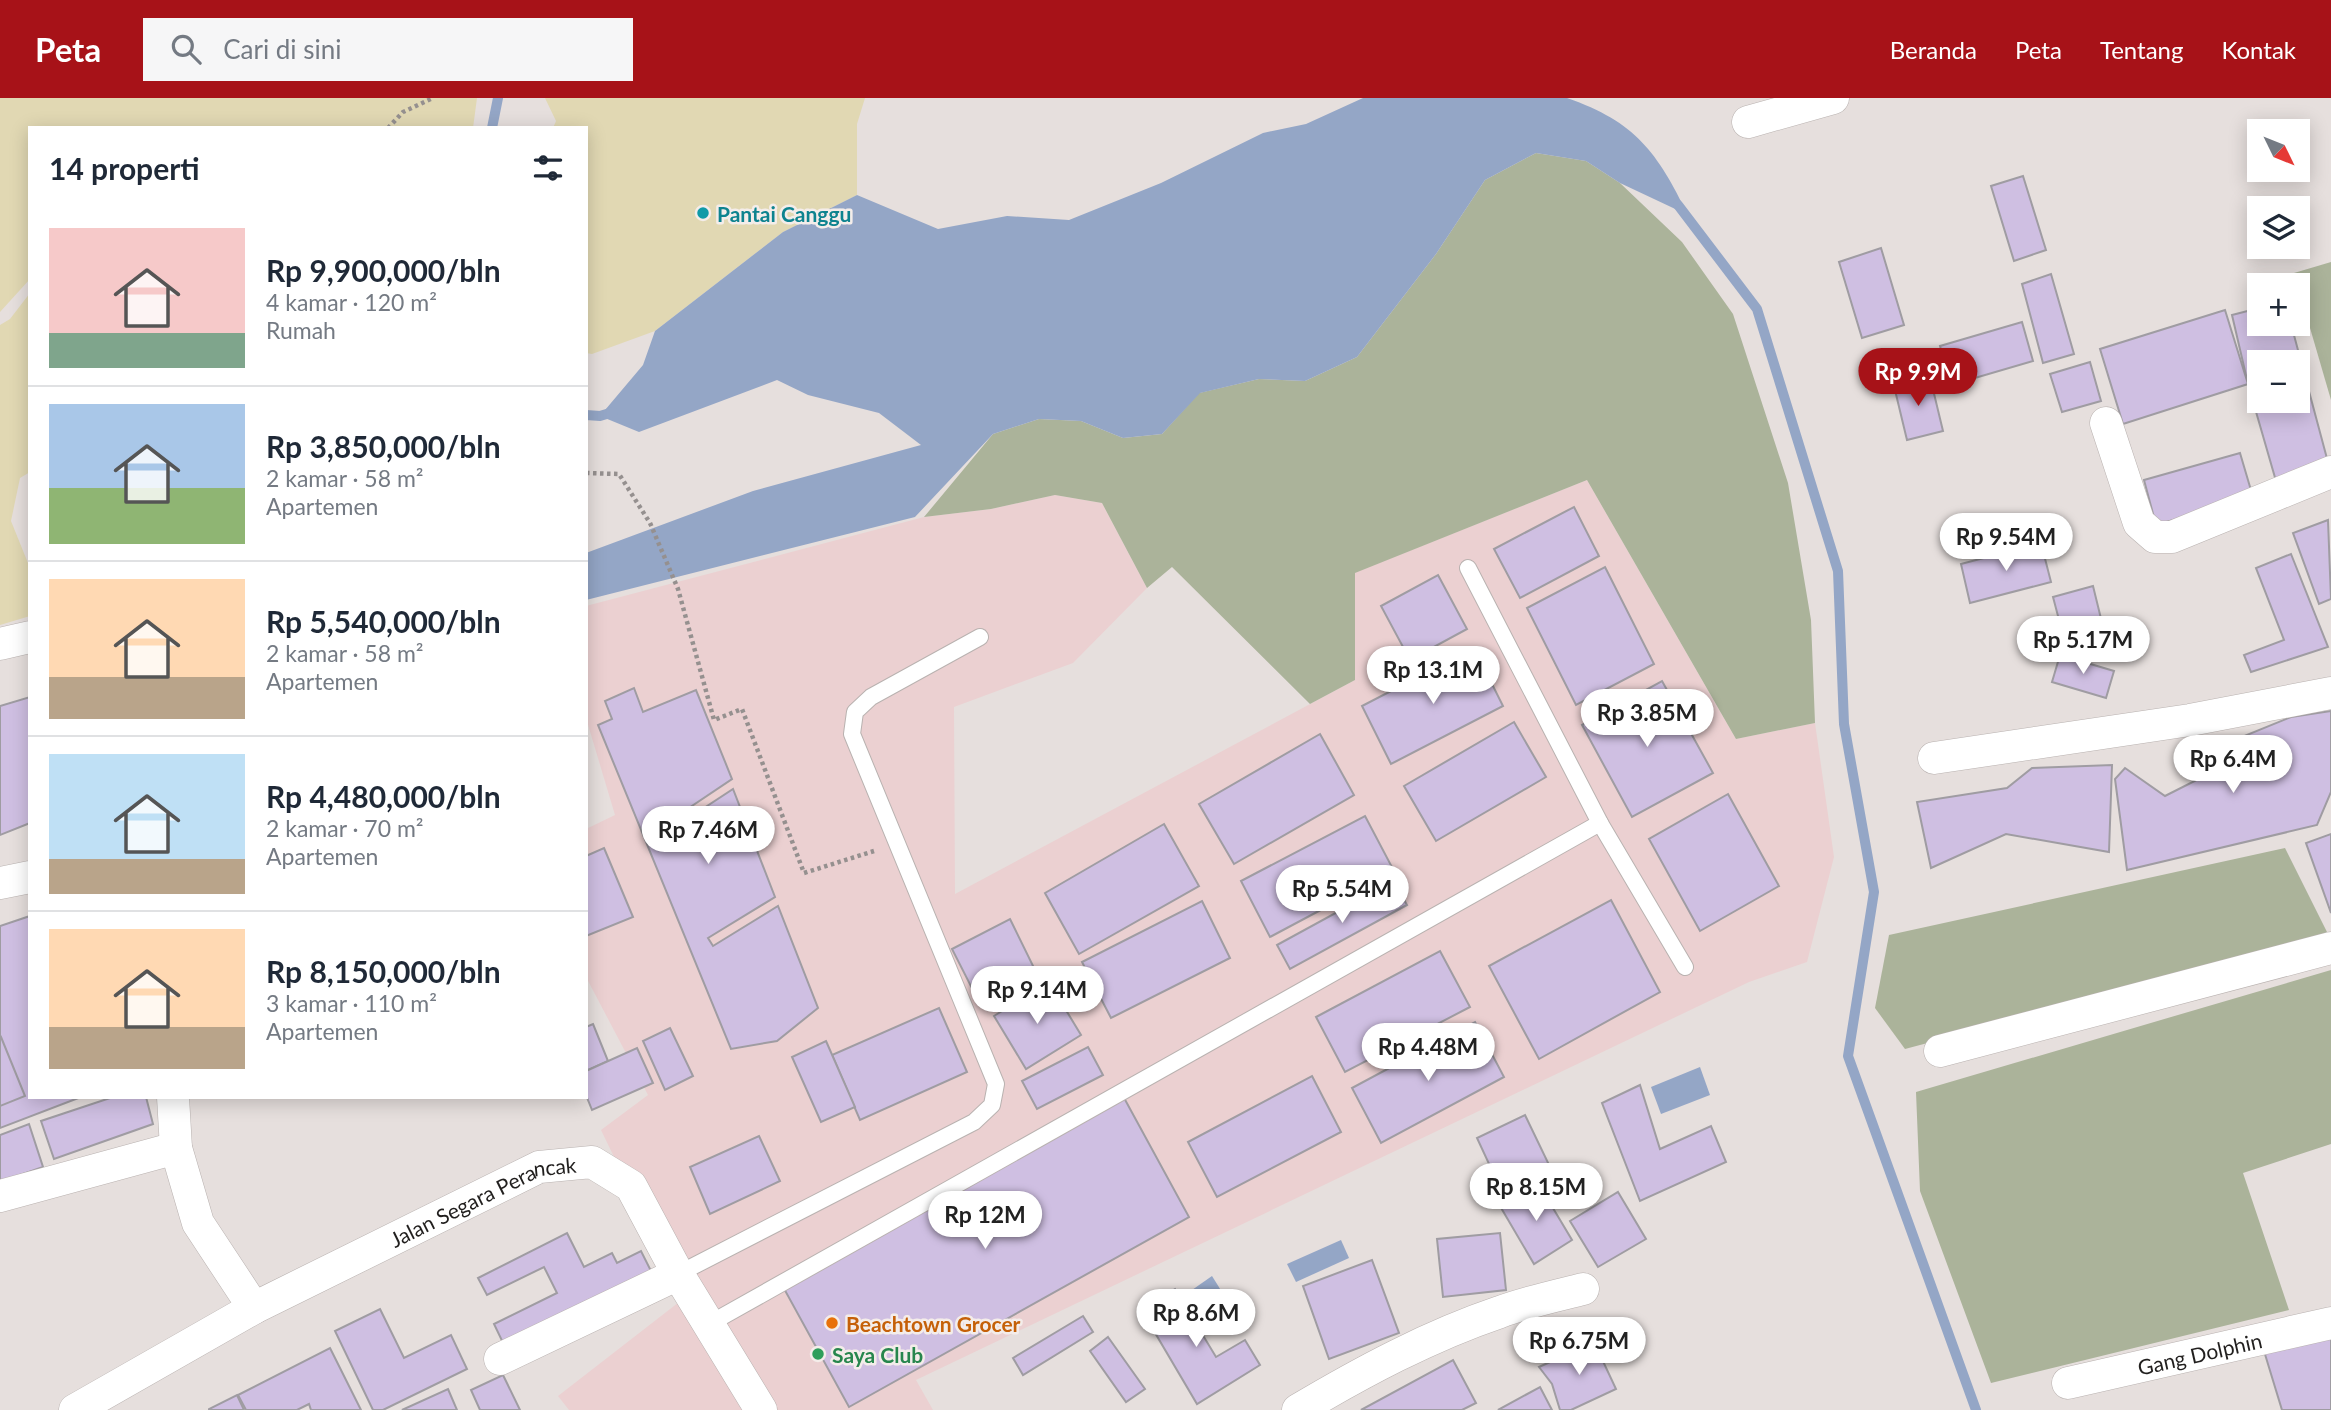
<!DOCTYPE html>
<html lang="id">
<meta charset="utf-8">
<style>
body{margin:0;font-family:Lato,sans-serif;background:#f6f6f7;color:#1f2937;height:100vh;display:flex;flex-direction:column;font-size:26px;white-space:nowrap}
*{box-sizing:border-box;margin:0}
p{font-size:23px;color:#747a83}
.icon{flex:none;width:38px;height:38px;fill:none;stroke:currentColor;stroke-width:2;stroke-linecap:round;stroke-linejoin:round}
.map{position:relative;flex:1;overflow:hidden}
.sheet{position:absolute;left:28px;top:28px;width:560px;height:973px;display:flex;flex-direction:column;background:#fff;border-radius:0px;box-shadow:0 4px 18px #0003}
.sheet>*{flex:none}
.needle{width:46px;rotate:133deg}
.buttons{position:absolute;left:2247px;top:21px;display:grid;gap:14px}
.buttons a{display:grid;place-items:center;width:63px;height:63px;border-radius:0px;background:#fff;box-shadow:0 4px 18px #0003;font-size:35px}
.price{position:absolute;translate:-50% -60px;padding:0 16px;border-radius:24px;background:#fff;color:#222;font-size:23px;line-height:46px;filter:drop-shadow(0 2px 4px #0008)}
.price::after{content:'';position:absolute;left:50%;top:42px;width:21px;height:16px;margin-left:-10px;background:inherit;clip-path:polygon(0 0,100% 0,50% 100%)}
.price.selected{background:#a71218;color:#fff}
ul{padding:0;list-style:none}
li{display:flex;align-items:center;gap:21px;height:175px;padding:0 21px}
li+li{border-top:2px solid #e0e1e3}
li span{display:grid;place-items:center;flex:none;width:196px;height:140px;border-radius:0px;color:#555}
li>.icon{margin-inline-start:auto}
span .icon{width:84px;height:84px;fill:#fffc;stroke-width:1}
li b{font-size:30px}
h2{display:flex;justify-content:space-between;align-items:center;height:84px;padding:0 21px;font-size:30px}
header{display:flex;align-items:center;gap:42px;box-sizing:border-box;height:98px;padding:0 35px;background:#a71218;color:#fff}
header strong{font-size:33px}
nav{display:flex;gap:38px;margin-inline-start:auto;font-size:24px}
.search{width:490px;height:63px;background:#f6f6f7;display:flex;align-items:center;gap:18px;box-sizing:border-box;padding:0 24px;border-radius:0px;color:#747a83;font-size:26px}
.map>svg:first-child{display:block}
</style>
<header>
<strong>Peta</strong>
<div class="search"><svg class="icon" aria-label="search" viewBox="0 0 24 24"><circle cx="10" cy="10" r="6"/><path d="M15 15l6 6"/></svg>Cari di sini</div>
<nav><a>Beranda</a><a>Peta</a><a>Tentang</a><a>Kontak</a></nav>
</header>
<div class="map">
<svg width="2331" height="1312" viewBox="0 0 2331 1312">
<rect width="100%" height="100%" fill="#e6dfdd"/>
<polygon fill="#ebd0d1" points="1587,382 1736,641 1815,625 1834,759 1807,864 1749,884 916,1282 933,1312 569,1312 558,1298 683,1201 601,1032 648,997 586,879 586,731 615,717 586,620 586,508 924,419 991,411 1055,397 1102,405 1147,490 1073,565 954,609 955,796 1355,582 1354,475"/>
<g fill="#abb39a">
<polygon points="1536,55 1586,63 1620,85 1682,144 1733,216 1788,385 1811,522 1815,625 1736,641 1587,382 1355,475 1355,582 1310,606 1172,469 1147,490 1102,405 1055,397 991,411 924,419 993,336 1039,321 1081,323 1123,340 1162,336 1199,295 1259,281 1305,283 1357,259 1436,156 1485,82"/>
<polygon points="2331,164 2331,302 2294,175"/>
<polygon points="2285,750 2329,838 1905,951 1875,910 1889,837"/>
<polygon points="2331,872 2331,1046 2243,1075 2289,1212 1991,1285 1920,1093 1916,994"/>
</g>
<g fill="#e1d8b3">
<polygon points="0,0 477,0 473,30 30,30 30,181 0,214"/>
<polygon points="545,0 865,0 857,26 857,97 783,134 655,233 592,256 586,255 586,30 553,30 556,23"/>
<polygon points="30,195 30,374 20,380 11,423 30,470 30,518 0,527 0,227 10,221"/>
</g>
<g fill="#94a6c6">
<path d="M1363,0h204c69,24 90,54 121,117l-68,-32 -34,-22 -50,-8 -51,27 -49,74 -79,103 -52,24 -46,-2 -59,14 -38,41 -39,4 -42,-17 -42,-2 -46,15 -78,83 -329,83v-47l167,-62 168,-46 -42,-32 -71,-18 -31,-15 -138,52 -39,-16 43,-51 12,-34 128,-99 74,-37 81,34 69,-13 62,4 92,-37 102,-50 43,-9z"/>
<polygon points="1700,969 1710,997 1661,1016 1651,989"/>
<polygon points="1341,1142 1349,1160 1296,1184 1287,1166"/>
<polygon points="1212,1178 1240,1223 1220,1236 1192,1192"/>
</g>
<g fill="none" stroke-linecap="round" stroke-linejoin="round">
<g stroke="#94a6c6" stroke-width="10">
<polyline points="492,30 498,0"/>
<polyline points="1678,107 1757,211 1838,473 1844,626 1874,794 1848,958 1976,1312"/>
<polyline points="586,317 600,318 613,314"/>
</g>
</g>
<g fill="#cfbfe2" stroke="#9f9ca2" stroke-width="2" fill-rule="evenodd">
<polygon points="2023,78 2046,152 2014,163 1991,88"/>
<polygon points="1881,150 1904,227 1862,240 1839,164"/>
<polygon points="2051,176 2074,256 2043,265 2022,186"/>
<path d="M2259,210v16h32l38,142 -53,15 -28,-97 -16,-69zM2259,264h39v39h-39z"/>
<polygon points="2225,212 2248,286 2123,326 2100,251"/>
<polygon points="2022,224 2033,263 1951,287 1940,248"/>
<polygon points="2090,264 2101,303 2062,314 2050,276"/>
<polygon points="1930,279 1943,333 1907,342 1894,288"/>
<polygon points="2240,355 2253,399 2156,427 2144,382"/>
<polygon points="1574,409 1599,458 1520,500 1494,451"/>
<polygon points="2328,422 2331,501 2319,506 2293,435"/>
<polygon points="2041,445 2051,484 1970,505 1961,466"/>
<polygon points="2291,456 2328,549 2251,574 2244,557 2284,542 2256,470"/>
<polygon points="1605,469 1654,566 1576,607 1527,510"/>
<polygon points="1438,477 1467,531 1410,562 1381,508"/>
<polygon points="2093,488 2107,545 2068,556 2053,499"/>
<polygon points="1474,550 1503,608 1391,666 1362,608"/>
<polygon points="2060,557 2114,573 2106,600 2052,584"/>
<polygon points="1662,583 1713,675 1632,719 1582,627"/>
<polygon points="634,590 643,614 696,592 732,681 668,724 672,731 733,691 775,799 708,840 713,848 778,808 818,910 777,943 731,951 598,627 612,621 605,603"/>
<polygon points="30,599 30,725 0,737 0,608"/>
<polygon points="2331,613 2331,694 2317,727 2127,772 2115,681 2125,670 2165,698 2246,657 2205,654 2291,619"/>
<polygon points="1514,624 1546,679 1436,743 1404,688"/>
<polygon points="1320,636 1354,697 1234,766 1199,706"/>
<polygon points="2112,667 2109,754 2006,736 1931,770 1917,704 2007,690 2032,670"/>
<polygon points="1728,696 1779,788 1700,833 1649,741"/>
<polygon points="1365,718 1394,773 1270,839 1241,783"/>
<polygon points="1164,726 1199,788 1079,856 1045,795"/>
<polygon points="2331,736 2331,815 2306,745"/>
<polygon points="604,750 633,819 586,838 586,758"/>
<polygon points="1394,783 1407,807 1290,871 1277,847"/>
<polygon points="1611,802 1660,894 1539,961 1489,868"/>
<polygon points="1202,803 1230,860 1111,920 1082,864"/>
<polygon points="30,818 30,999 81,999 0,1030 0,828"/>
<polygon points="1010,821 1037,876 980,906 952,851"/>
<polygon points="1440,853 1470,909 1345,974 1316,919"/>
<polygon points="1049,884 1081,937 1026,971 994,918"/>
<polygon points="939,910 967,974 860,1022 832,957"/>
<polygon points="1475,924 1504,979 1381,1045 1352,990"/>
<polygon points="593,926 608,963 586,973 586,929"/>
<polygon points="670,930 693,978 665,992 643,943"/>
<polygon points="1,939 25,998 0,1008 0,940"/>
<polygon points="826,943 855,1009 821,1024 792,959"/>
<polygon points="1088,949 1103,977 1037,1011 1022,983"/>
<polygon points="637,950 653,985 592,1012 586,997 586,973"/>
<polygon points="1312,978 1341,1034 1217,1099 1188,1044"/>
<polygon points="1640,987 1660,1051 1711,1028 1726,1064 1640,1103 1602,1005"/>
<polygon points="1123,998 1189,1119 849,1309 782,1187"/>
<polygon points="113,999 146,999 153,1026 54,1061 41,1023"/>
<polygon points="1525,1017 1551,1071 1502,1094 1477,1040"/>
<polygon points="29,1026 43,1069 0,1084 0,1037"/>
<polygon points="759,1038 780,1083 710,1116 690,1069"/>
<polygon points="1538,1085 1572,1142 1534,1166 1500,1108"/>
<polygon points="1618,1094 1646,1141 1598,1169 1570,1123"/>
<polygon points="567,1135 584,1169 612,1155 617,1165 641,1153 652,1175 505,1249 494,1226 557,1195 544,1169 487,1197 478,1180"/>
<polygon points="1500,1135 1506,1192 1443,1199 1437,1141"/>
<polygon points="1372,1162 1399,1235 1329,1261 1303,1188"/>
<polygon points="1175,1191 1216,1259 1245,1242 1260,1267 1197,1306 1141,1211"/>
<polygon points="380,1211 404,1260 451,1237 467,1271 383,1312 373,1312 335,1233"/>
<polygon points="1083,1218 1093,1234 1023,1277 1013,1260"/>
<polygon points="2331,1232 2331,1312 2282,1312 2264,1253"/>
<polygon points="1108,1239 1145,1291 1126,1304 1090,1253"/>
<polygon points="1594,1244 1616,1291 1571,1312 1560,1312 1552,1286 1539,1269"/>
<polygon points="330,1250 361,1312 311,1312 309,1306 297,1312 246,1312 238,1297"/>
<polygon points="1453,1262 1476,1305 1462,1312 1361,1312"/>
<polygon points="503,1277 520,1312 480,1312 471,1292"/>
<polygon points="1540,1289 1552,1312 1498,1312"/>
<polygon points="448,1291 457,1312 402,1312"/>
<polygon points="237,1297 244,1312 209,1312 209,1311"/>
</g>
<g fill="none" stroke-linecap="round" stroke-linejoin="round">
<defs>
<g id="service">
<polyline points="1468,470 1600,725 1685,869"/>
<polyline points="678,1176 974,1024 992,1007 996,986 852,636 855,614 871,599 980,539"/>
<polyline points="709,1226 1600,725"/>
</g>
<g id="minor">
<polyline points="1748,24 1833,0"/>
<polyline points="2106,325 2139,425 2155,439 2172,439 2331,374"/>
<polyline points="0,546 30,539"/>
<polyline points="1934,660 2190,622 2331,595"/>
<polyline points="0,785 30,779"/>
<polyline points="1940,953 2331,850"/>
<polyline points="173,999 176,1050 198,1125 254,1210"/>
<polyline points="0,1098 176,1050"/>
<polyline points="500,1261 678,1176"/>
<path id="s1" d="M2068,1285l263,-60"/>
<path id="s2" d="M75,1312l179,-102 285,-141 53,-5 39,24 47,88 83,136"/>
<path d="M1298,1312c64,-38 131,-74 202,-98 27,-10 55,-16 83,-23"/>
</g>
</defs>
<use href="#service" stroke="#b9b2b0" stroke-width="18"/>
<use href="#minor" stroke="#b9b2b0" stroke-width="33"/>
<g stroke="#95908f" stroke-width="4.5" stroke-dasharray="3.5 3.5" stroke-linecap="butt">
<polyline points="388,30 403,14 433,0"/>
<polyline points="586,375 619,376 650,425 678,491 714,622 742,611 804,775 874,753"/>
</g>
<use href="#service" stroke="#fff" stroke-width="16"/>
<use href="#minor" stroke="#fff" stroke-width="32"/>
</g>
<circle fill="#0f9aa8" stroke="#f4edea" stroke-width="2.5" cx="703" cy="115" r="7"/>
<circle fill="#e8710a" stroke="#f4edea" stroke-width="2.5" cx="832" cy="1225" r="7"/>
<circle fill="#2e9e5b" stroke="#f4edea" stroke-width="2.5" cx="818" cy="1256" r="7"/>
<g text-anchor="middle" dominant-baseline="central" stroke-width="5" stroke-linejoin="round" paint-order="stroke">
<g font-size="21" font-weight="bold" fill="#0d838f" stroke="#f4edea" text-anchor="start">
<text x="717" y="115">Pantai Canggu</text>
</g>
<g font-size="21" fill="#211f1e" stroke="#f4edea">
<text stroke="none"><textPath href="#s2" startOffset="460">Jalan Segara Perancak</textPath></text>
<text stroke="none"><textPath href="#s1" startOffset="135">Gang Dolphin</textPath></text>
</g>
<g font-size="21" font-weight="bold" fill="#c56008" stroke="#f4edea" text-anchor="start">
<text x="846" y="1225">Beachtown Grocer</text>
</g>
<g font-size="21" font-weight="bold" fill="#27864d" stroke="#f4edea" text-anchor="start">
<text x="832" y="1256">Saya Club</text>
</g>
</g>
</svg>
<div class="buttons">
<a><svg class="needle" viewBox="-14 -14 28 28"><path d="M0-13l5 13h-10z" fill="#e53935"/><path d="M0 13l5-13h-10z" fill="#747a83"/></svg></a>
<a><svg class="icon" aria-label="layers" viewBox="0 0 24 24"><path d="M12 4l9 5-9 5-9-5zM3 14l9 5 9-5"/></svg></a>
<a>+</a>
<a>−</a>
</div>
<b class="price selected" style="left:1918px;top:310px">Rp 9.9M</b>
<b class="price" style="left:2006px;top:475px">Rp 9.54M</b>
<b class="price" style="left:2083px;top:578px">Rp 5.17M</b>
<b class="price" style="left:1433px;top:608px">Rp 13.1M</b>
<b class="price" style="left:1647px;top:651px">Rp 3.85M</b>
<b class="price" style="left:2233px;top:697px">Rp 6.4M</b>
<b class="price" style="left:708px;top:768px">Rp 7.46M</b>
<b class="price" style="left:1342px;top:827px">Rp 5.54M</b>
<b class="price" style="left:1037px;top:928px">Rp 9.14M</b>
<b class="price" style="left:1428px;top:985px">Rp 4.48M</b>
<b class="price" style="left:1536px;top:1125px">Rp 8.15M</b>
<b class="price" style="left:985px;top:1153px">Rp 12M</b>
<b class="price" style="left:1196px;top:1251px">Rp 8.6M</b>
<b class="price" style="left:1579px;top:1279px">Rp 6.75M</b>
<section class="sheet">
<h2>14 properti<svg class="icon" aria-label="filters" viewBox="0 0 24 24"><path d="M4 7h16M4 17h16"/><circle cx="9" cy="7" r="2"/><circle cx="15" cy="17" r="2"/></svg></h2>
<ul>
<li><span style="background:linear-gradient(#f6c9c9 75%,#7fa58c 0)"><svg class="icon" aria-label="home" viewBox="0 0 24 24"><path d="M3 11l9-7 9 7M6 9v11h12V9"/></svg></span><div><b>Rp 9,900,000/bln</b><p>4 kamar · 120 m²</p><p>Rumah</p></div></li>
<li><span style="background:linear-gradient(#a9c7e8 60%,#8fb573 0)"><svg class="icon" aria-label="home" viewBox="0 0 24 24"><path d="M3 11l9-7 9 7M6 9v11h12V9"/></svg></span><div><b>Rp 3,850,000/bln</b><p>2 kamar · 58 m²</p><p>Apartemen</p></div></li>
<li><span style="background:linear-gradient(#ffd9b3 70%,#b9a48a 0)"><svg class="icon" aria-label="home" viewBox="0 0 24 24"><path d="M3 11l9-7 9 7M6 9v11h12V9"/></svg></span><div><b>Rp 5,540,000/bln</b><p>2 kamar · 58 m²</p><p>Apartemen</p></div></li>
<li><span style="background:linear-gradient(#bfe0f5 75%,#b9a48a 0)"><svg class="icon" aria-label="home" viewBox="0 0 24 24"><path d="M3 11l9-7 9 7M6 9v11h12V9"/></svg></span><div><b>Rp 4,480,000/bln</b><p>2 kamar · 70 m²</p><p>Apartemen</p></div></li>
<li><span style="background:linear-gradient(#ffd9b3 70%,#b9a48a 0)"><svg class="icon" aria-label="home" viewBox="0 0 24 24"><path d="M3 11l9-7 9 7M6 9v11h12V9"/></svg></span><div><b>Rp 8,150,000/bln</b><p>3 kamar · 110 m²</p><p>Apartemen</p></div></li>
</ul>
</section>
</div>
